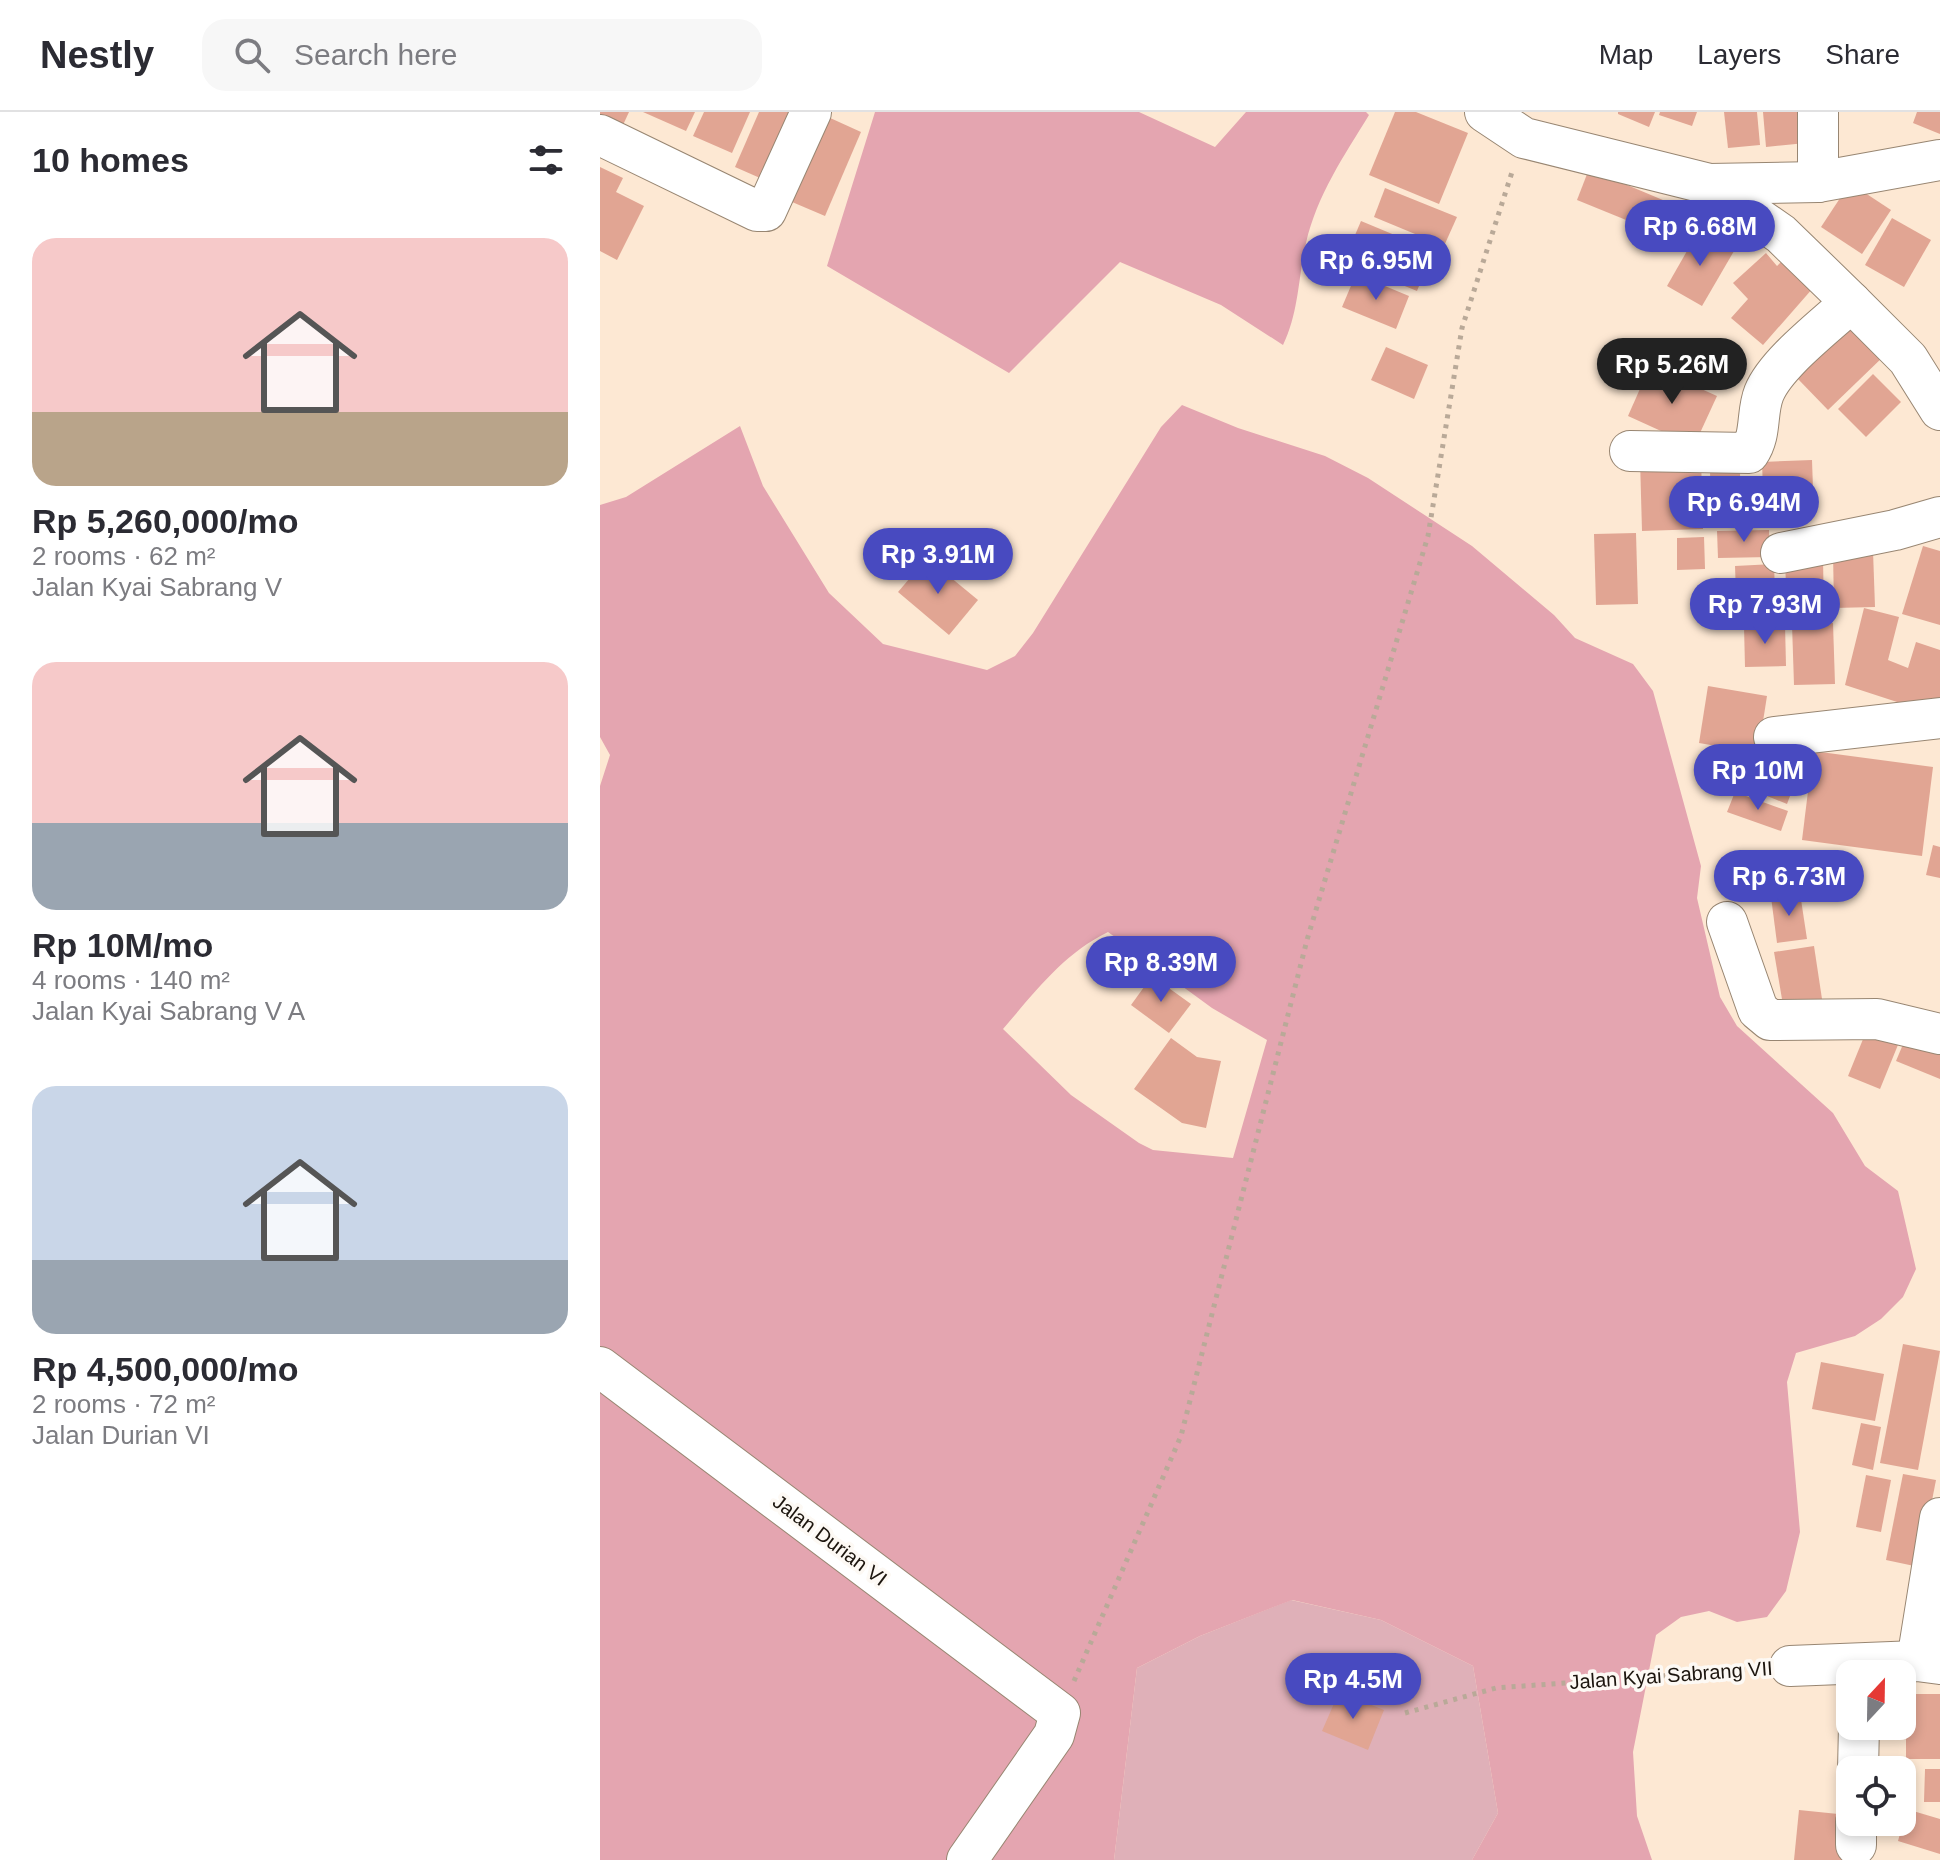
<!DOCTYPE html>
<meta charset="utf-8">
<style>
body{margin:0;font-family:Helvetica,sans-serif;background:#f7f7f7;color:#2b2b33;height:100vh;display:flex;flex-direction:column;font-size:30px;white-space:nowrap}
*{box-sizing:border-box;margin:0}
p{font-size:26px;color:#7c7c81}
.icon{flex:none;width:44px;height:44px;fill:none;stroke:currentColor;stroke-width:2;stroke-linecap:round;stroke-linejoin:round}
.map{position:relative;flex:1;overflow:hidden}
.panel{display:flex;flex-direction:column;background:#fff;width:600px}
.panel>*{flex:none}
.needle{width:52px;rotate:22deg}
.buttons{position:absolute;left:1236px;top:1548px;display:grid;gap:16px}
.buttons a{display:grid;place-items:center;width:80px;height:80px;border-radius:16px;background:#fff;box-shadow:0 4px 12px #0003;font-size:40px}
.price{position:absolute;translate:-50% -68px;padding:0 18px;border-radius:28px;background:#484ac0;color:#fff;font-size:26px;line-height:52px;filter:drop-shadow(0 2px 4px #0008)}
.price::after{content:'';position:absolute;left:50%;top:48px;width:24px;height:18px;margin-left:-12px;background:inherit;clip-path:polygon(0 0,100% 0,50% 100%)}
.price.active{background:#222;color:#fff}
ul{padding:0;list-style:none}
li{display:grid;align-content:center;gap:16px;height:424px;padding:0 32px}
li span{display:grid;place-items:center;height:248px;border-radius:24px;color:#555}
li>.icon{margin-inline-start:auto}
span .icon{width:144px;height:144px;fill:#fffc;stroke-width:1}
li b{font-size:34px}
h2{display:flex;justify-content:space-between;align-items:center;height:96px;padding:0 32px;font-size:34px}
header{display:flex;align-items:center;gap:48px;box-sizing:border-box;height:112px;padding:0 40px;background:#fff;border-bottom:2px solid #e1e1e2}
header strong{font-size:38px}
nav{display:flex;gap:44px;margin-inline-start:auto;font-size:28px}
.search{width:560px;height:72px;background:#f7f7f7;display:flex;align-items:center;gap:20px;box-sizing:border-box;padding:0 28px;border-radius:24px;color:#7c7c81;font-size:30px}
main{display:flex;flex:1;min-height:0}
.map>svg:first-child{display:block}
</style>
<header>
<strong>Nestly</strong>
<div class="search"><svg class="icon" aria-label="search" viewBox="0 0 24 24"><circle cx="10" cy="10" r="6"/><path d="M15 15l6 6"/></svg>Search here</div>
<nav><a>Map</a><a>Layers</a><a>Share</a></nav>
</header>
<main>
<section class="panel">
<h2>10 homes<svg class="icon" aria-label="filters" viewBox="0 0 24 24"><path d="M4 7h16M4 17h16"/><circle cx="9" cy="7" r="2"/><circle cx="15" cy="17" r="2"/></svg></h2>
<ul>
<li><span style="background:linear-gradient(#f6c9c9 70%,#b9a48a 0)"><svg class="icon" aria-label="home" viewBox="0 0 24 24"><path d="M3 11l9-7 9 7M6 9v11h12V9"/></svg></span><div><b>Rp 5,260,000/mo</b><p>2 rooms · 62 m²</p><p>Jalan Kyai Sabrang V</p></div></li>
<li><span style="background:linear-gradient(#f6c9c9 65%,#9aa5b1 0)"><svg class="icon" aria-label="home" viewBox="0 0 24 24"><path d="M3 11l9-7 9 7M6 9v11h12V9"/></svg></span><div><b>Rp 10M/mo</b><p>4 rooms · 140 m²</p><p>Jalan Kyai Sabrang V A</p></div></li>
<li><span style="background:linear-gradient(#c9d6e8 70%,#9aa5b1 0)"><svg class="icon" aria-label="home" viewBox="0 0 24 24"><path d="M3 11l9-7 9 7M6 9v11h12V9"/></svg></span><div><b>Rp 4,500,000/mo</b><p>2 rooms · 72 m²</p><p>Jalan Durian VI</p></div></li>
</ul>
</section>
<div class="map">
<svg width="1340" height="1748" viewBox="0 0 1340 1748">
<rect width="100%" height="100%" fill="#fde8d3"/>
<polygon fill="#dfb0b8" points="691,1488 781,1508 873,1554 898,1701 872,1748 514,1748 537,1556 600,1524"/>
<g fill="#e4a5b0" fill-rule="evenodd">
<path d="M275,0h264l76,35 31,-35h120l3,3c-25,41 -52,80 -63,128 -8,35 -7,69 -23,102l-62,-40 -101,-43 -111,111 -182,-107z"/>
<path d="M582,293l56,23 87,28 43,22 104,68 82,69 21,23 58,26 20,27 48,175 -4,32 23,99 17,29 96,87 32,53 33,25 18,78 -13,28 -22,22 -26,17 -59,17 -9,29 13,150 -14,59 -19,26 -30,5 -28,-11 -28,6 -25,18 -23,117 4,64 15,44h-180l26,-47 -25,-147 -92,-46 -89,-20 -92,36 -63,32 -23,192h-514v-1074l10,-31 -10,-18v-232l26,-8 114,-71 23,60 66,107 54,51 104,26 28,-14 18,-23 128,-206zM508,820l104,76 55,32 -34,118 -80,-8 -14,-7 -68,-48 -68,-66c32,-37 60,-75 105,-97z"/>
</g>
<g fill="#e1a593">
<polygon points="0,0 29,0 17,26 0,19"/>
<polygon points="43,0 95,0 86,19"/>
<polygon points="104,0 150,0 132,41 93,24"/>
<polygon points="159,0 205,0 174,72 135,55"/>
<polygon points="217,0 261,20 225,104 178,84"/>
<polygon points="795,0 816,0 868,21 839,92 769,63"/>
<polygon points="1018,0 1055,0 1049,15 1018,2"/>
<polygon points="1060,0 1097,0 1092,14 1059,3"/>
<polygon points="1124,0 1157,0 1160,33 1128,36"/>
<polygon points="1163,0 1203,0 1206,31 1166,35"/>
<polygon points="1317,0 1340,0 1340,22 1313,11"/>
<polygon points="0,55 23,66 16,80 44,94 17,148 0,139"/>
<polygon points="989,57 1070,91 1058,121 977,88"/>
<polygon points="1250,71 1291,98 1262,142 1221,115"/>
<polygon points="785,76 857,105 844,134 774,105"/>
<polygon points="1292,106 1331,128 1304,175 1265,153"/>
<polygon points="761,109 833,139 817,179 744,149"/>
<polygon points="1099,118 1134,139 1102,194 1067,174"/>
<polygon points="1166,141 1177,154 1182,149 1213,176 1163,233 1131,206 1148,187 1133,171"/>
<polygon points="756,162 809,184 796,217 742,195"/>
<polygon points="1255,209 1286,242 1228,298 1197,266"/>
<polygon points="786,235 828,253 814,287 771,268"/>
<polygon points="1050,254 1117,284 1094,334 1028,304"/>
<polygon points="1273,262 1301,290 1266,325 1238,297"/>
<polygon points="1101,346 1103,417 1042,419 1040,347"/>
<polygon points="1212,348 1214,405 1164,406 1162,350"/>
<polygon points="1140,359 1141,414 1112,415 1110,360"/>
<polygon points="1169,418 1170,445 1118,446 1117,419"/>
<polygon points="1036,421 1038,492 996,493 994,422"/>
<polygon points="1104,425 1105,457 1077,458 1077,426"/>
<polygon points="1323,434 1340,439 1340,513 1302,502"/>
<polygon points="1273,439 1275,495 1234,496 1233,440"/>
<polygon points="327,446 378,488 349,523 298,480"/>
<polygon points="1223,448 1224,498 1187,499 1185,449"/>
<polygon points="1174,452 1176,509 1137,510 1135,454"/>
<polygon points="1264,496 1299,505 1288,548 1308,556 1316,530 1340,538 1340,604 1245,573"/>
<polygon points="1233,511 1235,572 1194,573 1192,512"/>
<polygon points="1185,512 1186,554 1145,555 1144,514"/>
<polygon points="1108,574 1167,584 1158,641 1099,631"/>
<polygon points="1213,639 1333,655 1322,744 1202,728"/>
<polygon points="1147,649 1196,668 1187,692 1138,672"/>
<polygon points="1135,680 1188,699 1181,719 1127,700"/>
<polygon points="1333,733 1340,735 1340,766 1326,763"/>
<polygon points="1200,781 1207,827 1177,831 1171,785"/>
<polygon points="1214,834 1222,887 1183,893 1174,840"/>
<polygon points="552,864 591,892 569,921 531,893"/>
<polygon points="1270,910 1302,923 1280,977 1248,964"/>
<polygon points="1309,918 1340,931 1340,967 1296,949"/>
<polygon points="571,926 597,945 621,949 606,1016 582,1011 534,977"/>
<polygon points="1303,1232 1340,1239 1318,1358 1280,1351"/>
<polygon points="1221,1250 1284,1262 1275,1309 1212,1297"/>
<polygon points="1261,1311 1281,1315 1273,1358 1252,1353"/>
<polygon points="1303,1362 1336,1368 1319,1455 1286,1448"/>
<polygon points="1266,1363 1291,1368 1281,1420 1256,1415"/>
<polygon points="739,1580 784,1598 768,1638 722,1619"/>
<rect x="1306" y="1582" width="34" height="65"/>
<polygon points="1325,1657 1340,1657 1340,1690 1324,1690"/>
<polygon points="1303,1696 1340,1707 1340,1742 1298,1729 1301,1718 1297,1716 1299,1710 1302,1710"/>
<polygon points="1199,1698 1248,1703 1243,1748 1194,1748"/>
</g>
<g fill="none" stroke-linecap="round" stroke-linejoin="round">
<defs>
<g id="minor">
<polyline points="885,0 924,26 1109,72 1181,122 1251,190 1308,247 1340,298"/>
<polyline points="1218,0 1218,70"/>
<polyline points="0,23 157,99 166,99 211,0"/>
<polyline points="1109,72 1218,70 1340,48"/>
<path d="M1030,339l119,2c13,-19 7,-40 15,-60 13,-31 62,-67 87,-91"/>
<polyline points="1181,441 1295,418 1340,405"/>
<polyline points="1174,625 1340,606"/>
<polyline points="1127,810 1158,898 1170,908 1277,907 1340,922"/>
<polyline points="0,1255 460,1601 454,1623 367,1748"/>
<polyline points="1317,1549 1340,1406"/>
<polyline points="1190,1554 1317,1549 1340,1552"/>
<polyline points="1258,1658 1259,1614"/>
<polyline points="1256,1733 1256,1710"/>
</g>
</defs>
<use href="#minor" stroke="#988672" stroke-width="42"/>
<g stroke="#b9a998" stroke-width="5" stroke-dasharray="4 6" stroke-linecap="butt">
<polyline points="474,1569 581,1324 707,828 828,424 862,216 913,57"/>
<polyline points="805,1601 896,1576 1156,1557"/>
</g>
<use href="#minor" stroke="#fff" stroke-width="40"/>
</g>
<g text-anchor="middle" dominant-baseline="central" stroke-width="7" stroke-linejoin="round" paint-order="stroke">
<g font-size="20" fill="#1c150e" stroke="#fdf9f4">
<text transform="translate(230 1428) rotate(37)">Jalan Durian VI</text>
<text transform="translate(1071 1563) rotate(-4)">Jalan Kyai Sabrang VII</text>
</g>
</g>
</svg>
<div class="buttons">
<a><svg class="needle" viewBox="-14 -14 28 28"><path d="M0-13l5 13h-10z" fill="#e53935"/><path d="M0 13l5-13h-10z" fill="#7c7c81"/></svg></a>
<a><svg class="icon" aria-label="locate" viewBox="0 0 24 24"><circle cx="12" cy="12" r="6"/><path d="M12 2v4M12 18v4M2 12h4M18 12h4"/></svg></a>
</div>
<b class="price" style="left:1100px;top:156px">Rp 6.68M</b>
<b class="price" style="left:776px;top:190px">Rp 6.95M</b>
<b class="price active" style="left:1072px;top:294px">Rp 5.26M</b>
<b class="price" style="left:1144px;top:432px">Rp 6.94M</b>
<b class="price" style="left:338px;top:484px">Rp 3.91M</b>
<b class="price" style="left:1165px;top:534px">Rp 7.93M</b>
<b class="price" style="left:1158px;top:700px">Rp 10M</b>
<b class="price" style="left:1189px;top:806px">Rp 6.73M</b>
<b class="price" style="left:561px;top:892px">Rp 8.39M</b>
<b class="price" style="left:753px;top:1609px">Rp 4.5M</b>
</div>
</main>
